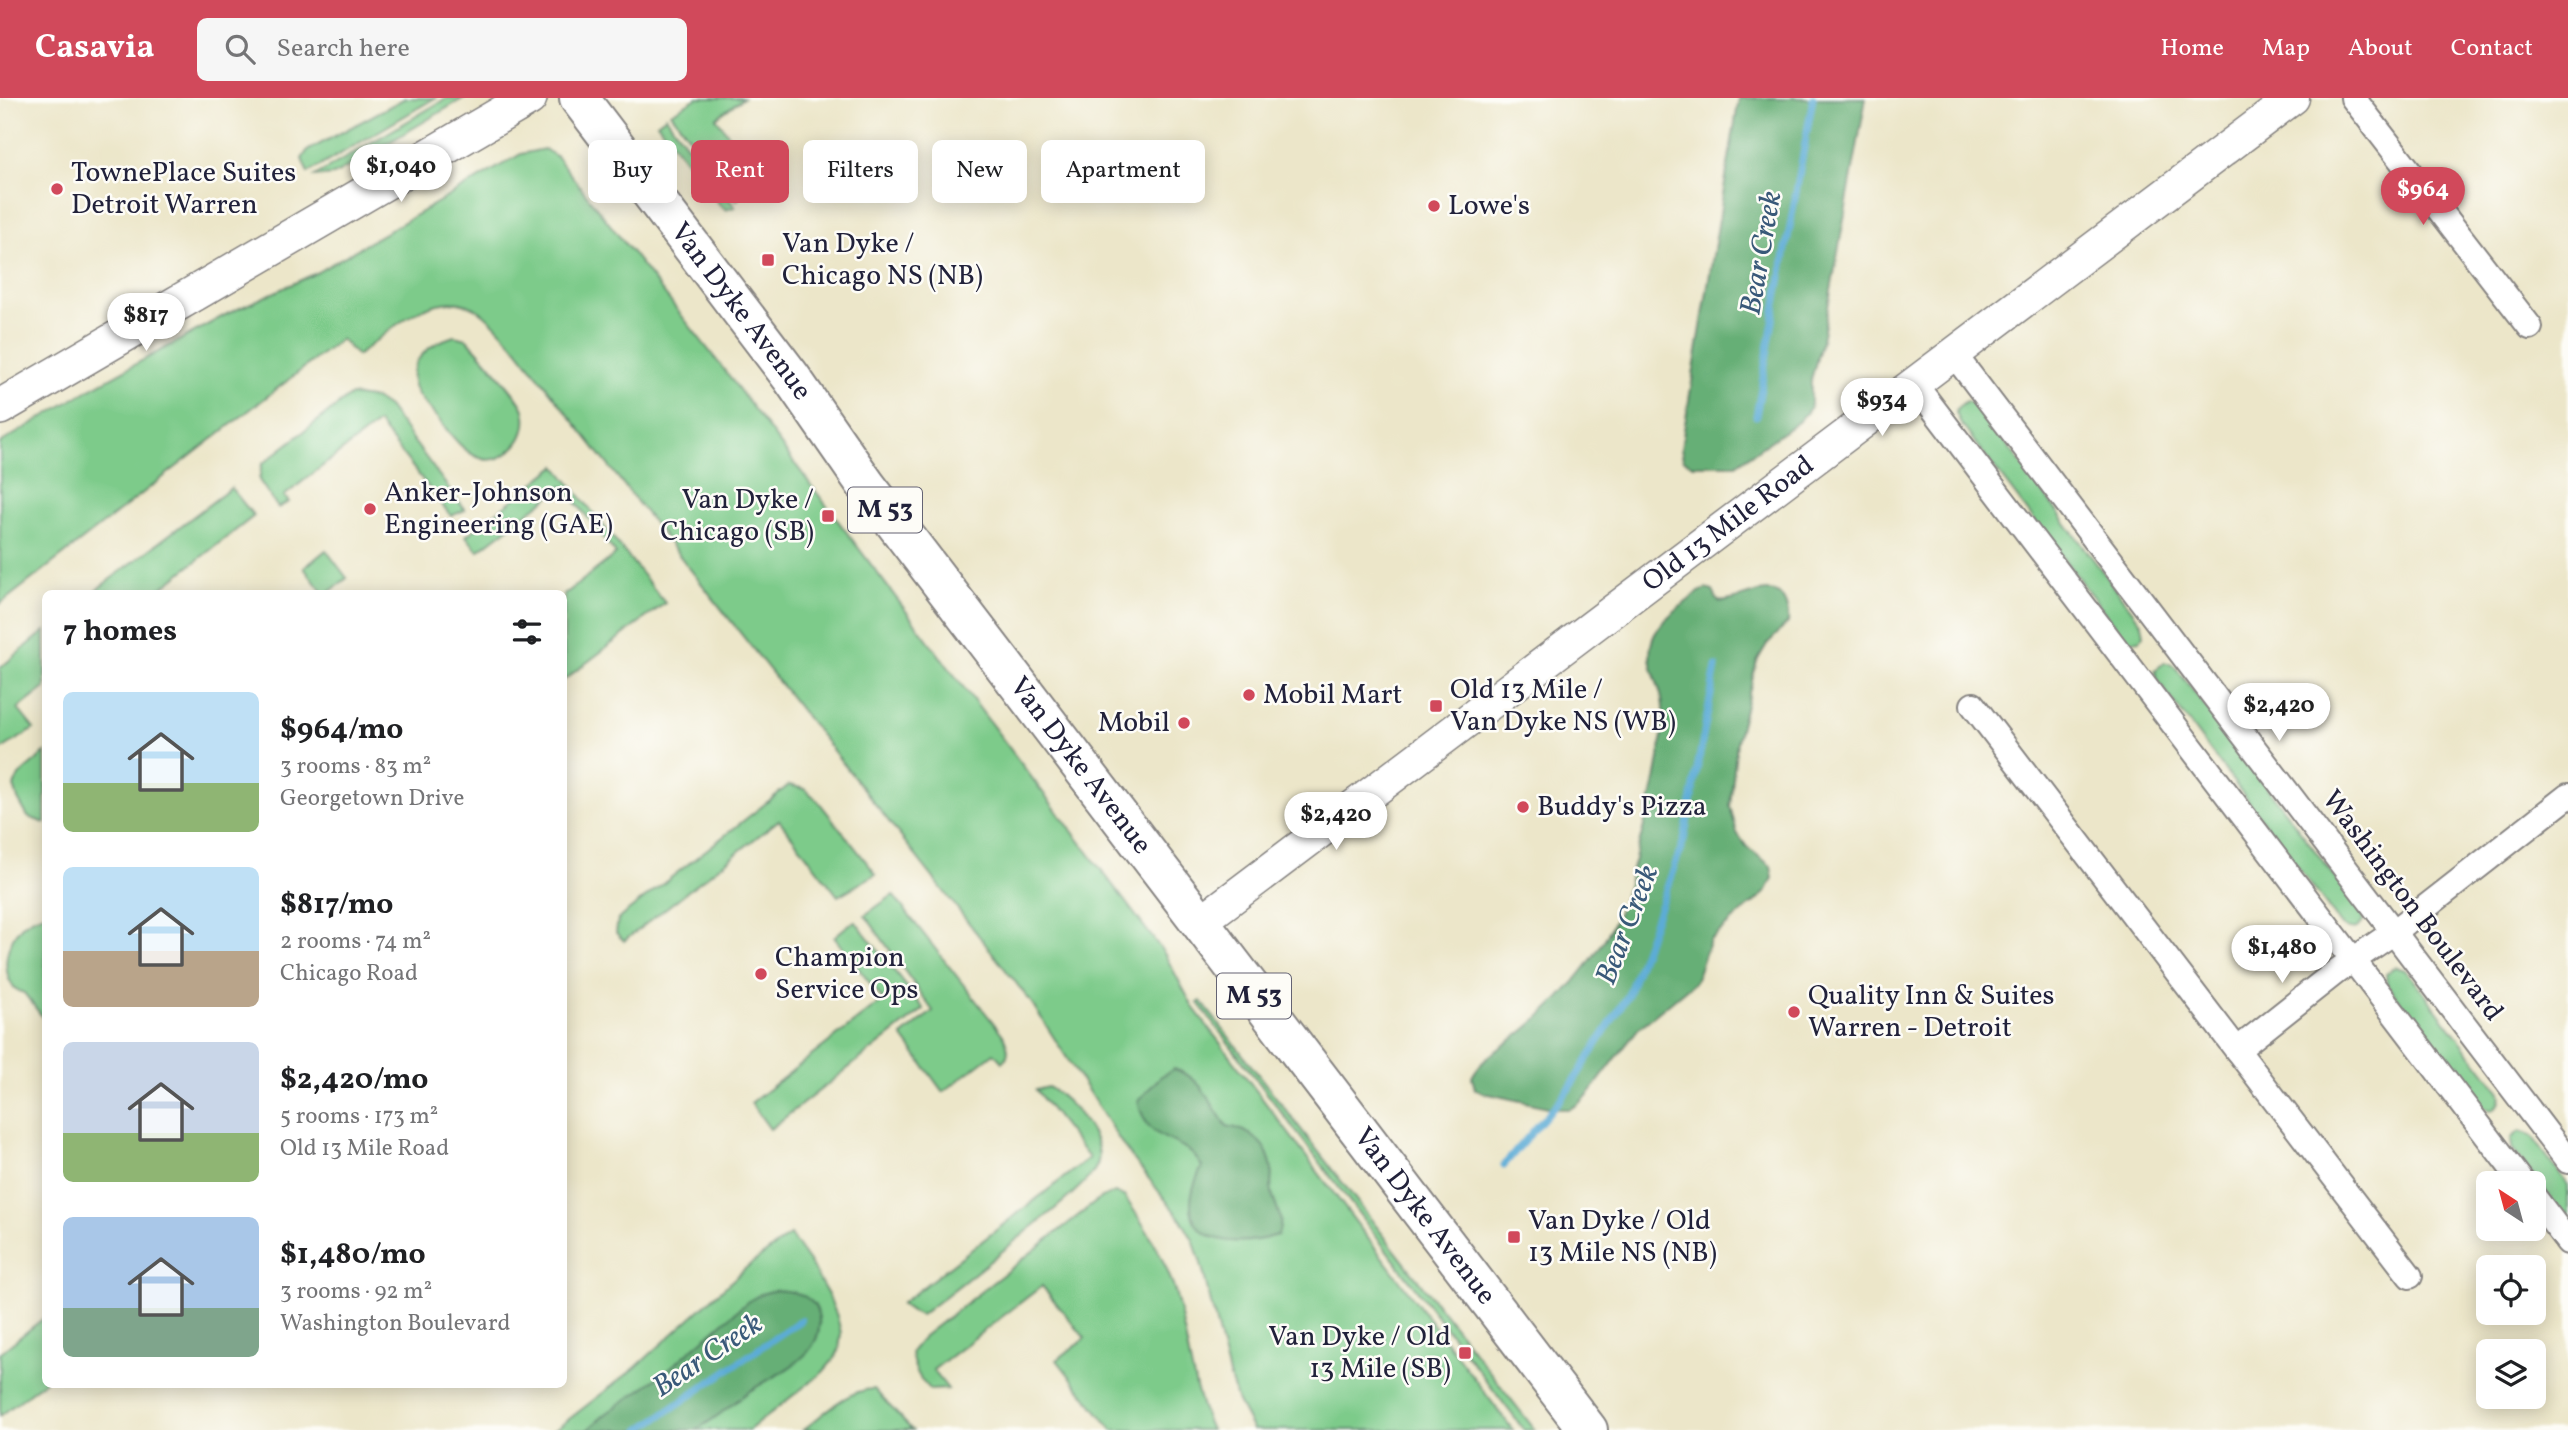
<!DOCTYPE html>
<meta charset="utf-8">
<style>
body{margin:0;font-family:Vollkorn,serif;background:#f6f6f6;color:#202124;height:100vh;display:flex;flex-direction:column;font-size:26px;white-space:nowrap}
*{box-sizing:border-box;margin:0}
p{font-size:23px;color:#757577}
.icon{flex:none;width:38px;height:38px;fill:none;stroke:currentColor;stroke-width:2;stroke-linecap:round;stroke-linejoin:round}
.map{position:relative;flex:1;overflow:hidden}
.panel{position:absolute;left:42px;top:492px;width:525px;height:798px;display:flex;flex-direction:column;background:#fff;border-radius:10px;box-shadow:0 4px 18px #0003}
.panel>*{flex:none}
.hud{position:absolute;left:588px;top:42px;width:665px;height:63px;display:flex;gap:14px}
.needle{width:46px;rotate:324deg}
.buttons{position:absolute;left:2476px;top:1073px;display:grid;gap:14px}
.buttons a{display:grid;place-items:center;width:70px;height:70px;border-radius:10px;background:#fff;box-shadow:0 4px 18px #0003;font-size:35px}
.price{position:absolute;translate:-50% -60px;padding:0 16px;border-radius:24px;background:#fff;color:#222;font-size:23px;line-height:46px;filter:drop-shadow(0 2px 4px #0008)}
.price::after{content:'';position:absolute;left:50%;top:42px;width:21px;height:16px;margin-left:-10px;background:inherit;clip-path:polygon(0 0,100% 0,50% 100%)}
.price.current{background:#d1495b;color:#fff}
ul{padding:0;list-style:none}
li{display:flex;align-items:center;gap:21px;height:175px;padding:0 21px}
li span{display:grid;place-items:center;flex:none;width:196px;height:140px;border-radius:10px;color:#555}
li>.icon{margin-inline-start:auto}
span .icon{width:84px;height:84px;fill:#fffc;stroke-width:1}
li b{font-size:30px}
h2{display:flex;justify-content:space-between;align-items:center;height:84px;padding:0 21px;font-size:30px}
.pill{padding:0 24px;border-radius:10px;background:#fff;box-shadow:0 4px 18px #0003;font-size:24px;line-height:63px}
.pill.current{background:#d1495b;color:#fff}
header{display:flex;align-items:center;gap:42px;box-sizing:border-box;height:98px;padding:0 35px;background:#d1495b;color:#fff}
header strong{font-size:33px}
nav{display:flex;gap:38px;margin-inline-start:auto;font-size:24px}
.search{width:490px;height:63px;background:#f6f6f6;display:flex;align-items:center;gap:18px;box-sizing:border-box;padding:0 24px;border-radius:10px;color:#757577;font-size:26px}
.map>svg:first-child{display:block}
</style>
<header>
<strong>Casavia</strong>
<div class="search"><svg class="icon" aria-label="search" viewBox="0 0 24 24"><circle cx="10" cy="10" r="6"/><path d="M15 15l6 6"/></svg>Search here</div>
<nav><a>Home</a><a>Map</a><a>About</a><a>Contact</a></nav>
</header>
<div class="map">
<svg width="2568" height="1332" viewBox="0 0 2568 1332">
<rect width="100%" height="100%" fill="#fdfcf7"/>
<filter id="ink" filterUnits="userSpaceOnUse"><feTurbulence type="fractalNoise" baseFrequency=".0143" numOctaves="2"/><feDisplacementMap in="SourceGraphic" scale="14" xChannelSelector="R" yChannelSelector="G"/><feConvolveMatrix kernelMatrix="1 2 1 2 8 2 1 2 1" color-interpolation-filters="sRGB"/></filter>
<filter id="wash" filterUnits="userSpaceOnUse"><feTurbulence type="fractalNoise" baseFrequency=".00686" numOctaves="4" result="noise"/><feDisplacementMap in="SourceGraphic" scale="28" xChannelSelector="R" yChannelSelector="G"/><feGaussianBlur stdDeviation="1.57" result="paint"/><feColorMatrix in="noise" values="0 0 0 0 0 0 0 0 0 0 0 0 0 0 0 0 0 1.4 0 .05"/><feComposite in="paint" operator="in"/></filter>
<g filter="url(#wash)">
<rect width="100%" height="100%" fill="#ece6c9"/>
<g fill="#7dcb8a" stroke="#507662" stroke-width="2">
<polygon points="405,0 435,0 308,75 302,61 307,53"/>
<polygon points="447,0 464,0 334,77 313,79"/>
<polygon points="697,0 743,0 716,20 754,70 740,81 745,94 737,102 671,15"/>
<polygon points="666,18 674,30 735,109 726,112 721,108 657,25"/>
<path d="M544,51l12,7 166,211 442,586 29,54 320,423h-260l-15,-28 -9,-27 -28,-112 -8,-23 -11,-19 -58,-74 -93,-145 -519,-659c-10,-10 -20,-23 -31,-31 -43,-31 -91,19 -124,44l-16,-17 -341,265v-161l90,-54 137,-75 87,-40 207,-120z"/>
<path d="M454,238l13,3c10,11 54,60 57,71 4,15 -1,29 -12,39 -7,7 -19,13 -29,10 -18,-5 -30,-22 -41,-35 -7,-10 -17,-19 -24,-29 -17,-30 10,-51 36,-59z"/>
<polygon points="351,297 376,301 388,309 465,412 451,418 378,325 284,398 289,404 278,410 259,382 262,366"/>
<polygon points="1966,303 1977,307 2142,526 2144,537 2140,542 2129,543 2124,540 1961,326 1956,315 1957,310"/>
<polygon points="556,368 665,505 564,582 564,497 616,456 563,388 478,453 466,438"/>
<polygon points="231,390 254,418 155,495 92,495"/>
<polygon points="326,452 347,480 328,495 323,495 304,470"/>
<polygon points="45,533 45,590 18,611 34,631 0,652 0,570"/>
<path d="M2164,565h6l5,4 186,244 2,11c-6,9 -13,9 -21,4l-185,-246 -2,-10z"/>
<polygon points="45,655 45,725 28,719 18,701 14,688 19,677"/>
<polygon points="789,687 805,691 818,703 876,776 838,798 779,722 624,843 616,835 618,821"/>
<path d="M893,797l110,140c4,9 9,20 -1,27l-8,-9 -51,39 -41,-56 31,-25 -68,-96z"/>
<path d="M45,816h1l-1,106 -21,-27c-8,-2 -11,-6 -15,-14 -9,-27 7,-59 36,-65z"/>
<polygon points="856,824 924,911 770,1031 751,1005 883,902 834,839 848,827"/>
<path d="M2395,869l11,3 94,122c2,9 -1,15 -9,19l-10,-4 -94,-123 -1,-10z"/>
<polygon points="1201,903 1535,1332 1524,1332 1198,905"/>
<path d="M1048,989c21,11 63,56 47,82 -11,18 -46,45 -64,59 -33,27 -67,54 -101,80l-9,7 -10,-4 -10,-7 188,-146 -53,-68z"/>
<polygon points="2520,1033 2531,1037 2568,1087 2568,1125 2512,1050 2511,1040"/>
<path d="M1114,1095l10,3c22,31 41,62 52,99 12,45 15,92 35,135h-99l-55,-70 28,-22 -43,-52 -109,84 15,19 -18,1c-11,-11 -17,-22 -19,-38l13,-16 177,-138z"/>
<polygon points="790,1137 809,1164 828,1197 837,1218 841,1235 839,1252 835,1260 823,1274 749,1332 555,1332 635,1270 747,1169"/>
<polygon points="45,1219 45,1283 0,1318 0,1255"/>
<path d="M874,1291l38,41h-109c21,-16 43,-40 71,-41z"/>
</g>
<g fill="#66af76" stroke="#446858" stroke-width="2">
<polygon points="1739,0 1866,0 1822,242 1811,282 1811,306 1808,313 1798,324 1736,367 1692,367 1683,361 1681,350"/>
<path d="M1706,491l7,2 5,10c16,5 55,-25 66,0 4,8 5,14 4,22l-21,21 -10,17 -20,80 -7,65 7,27 10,14 24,19 2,12 -7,14 -56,48 -15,42 -57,47 -50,66 -11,10 -8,4h-12l-73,-16 -9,-4 -3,-12c11,-22 37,-33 55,-49 40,-33 85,-86 99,-137 15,-55 38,-126 37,-183 0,-23 -19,-41 -11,-67 7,-22 30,-35 47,-49z"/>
<path d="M1174,971c30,9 35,35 53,57 24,4 42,18 45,44 0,7 -2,15 0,22 3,19 13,22 6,43 -57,18 -111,0 -76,-68 -20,-37 -53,-16 -64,-66l22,-24z"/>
<path d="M776,1192c15,1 35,4 41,20 15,45 -43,64 -70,83 -11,8 -41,34 -53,37 -9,0 -22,0 -32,0 -25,0 -50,0 -75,0l20,-17 56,-39 84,-72 14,-8z"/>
</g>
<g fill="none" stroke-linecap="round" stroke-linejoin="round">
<g stroke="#5cacd6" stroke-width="7">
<polyline points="1756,318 1813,0"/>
<polyline points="1504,1067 1569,991 1628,897 1684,742 1716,569"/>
<polyline points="640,1332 801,1222"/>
</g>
</g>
</g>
<g filter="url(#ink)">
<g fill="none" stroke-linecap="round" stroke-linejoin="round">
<defs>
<g id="minor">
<polyline points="2353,0 2530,229"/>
<polyline points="1953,255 2568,1063"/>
<polyline points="1913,284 2523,1085"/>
<polyline points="1973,607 2410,1178"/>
<polyline points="2237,952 2337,873 2394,834 2568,698"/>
<polyline points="2534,1099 2568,1144"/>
</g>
<g id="tertiary">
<path id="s1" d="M1199,825l1094,-825"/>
</g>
<polyline id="secondary" points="0,309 529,0"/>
<g id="primary">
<path id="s2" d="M579,0l212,279 75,108 722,945"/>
</g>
</defs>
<use href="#minor" stroke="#878482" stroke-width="28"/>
<use href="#tertiary" stroke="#878482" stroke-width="35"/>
<use href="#secondary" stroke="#878482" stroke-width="38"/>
<use href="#primary" stroke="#878482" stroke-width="42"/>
<use href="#minor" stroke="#fff" stroke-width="24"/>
<use href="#tertiary" stroke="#fff" stroke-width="32"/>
<use href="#secondary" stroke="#fff" stroke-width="35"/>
<use href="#primary" stroke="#fff" stroke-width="38"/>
</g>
</g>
<g fill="#d1495b" stroke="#fdfcf7" stroke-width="2.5">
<circle cx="57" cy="91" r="7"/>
<circle cx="1434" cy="108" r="7"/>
<rect x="761" y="155" width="14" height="14" rx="3.5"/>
<circle cx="370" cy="411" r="7"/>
<rect x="821" y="411" width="14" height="14" rx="3.5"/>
<circle cx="1249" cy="597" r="7"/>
<rect x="1429" y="601" width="14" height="14" rx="3.5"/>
<circle cx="1184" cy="625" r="7"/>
<circle cx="1523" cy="709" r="7"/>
<circle cx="761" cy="876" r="7"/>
<circle cx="1794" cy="914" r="7"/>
<rect x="1507" y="1132" width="14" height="14" rx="3.5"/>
<rect x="1458" y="1248" width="14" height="14" rx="3.5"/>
</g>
<g text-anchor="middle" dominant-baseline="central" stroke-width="5" stroke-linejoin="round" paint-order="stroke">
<g fill="#fdfcf7" stroke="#646373" stroke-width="2">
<rect x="848" y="389.5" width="74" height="45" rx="5"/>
<rect x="1217" y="875.5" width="74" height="45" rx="5"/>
</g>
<g font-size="26" font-weight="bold" fill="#22223b">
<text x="885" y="412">M 53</text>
<text x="1254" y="898">M 53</text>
</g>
<g font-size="28" fill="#22223b" stroke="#fdfcf7" text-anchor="start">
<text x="71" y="75">TownePlace Suites<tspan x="71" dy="32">Detroit Warren</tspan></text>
<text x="1448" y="108">Lowe's</text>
<text x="782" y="146">Van Dyke /<tspan x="782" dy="32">Chicago NS (NB)</tspan></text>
<text x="384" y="395">Anker-Johnson<tspan x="384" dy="32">Engineering (GAE)</tspan></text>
<text x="814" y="402" text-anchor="end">Van Dyke /<tspan x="814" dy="32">Chicago (SB)</tspan></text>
<text x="1450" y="592">Old 13 Mile /<tspan x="1450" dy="32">Van Dyke NS (WB)</tspan></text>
<text x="1263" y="597">Mobil Mart</text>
<text x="1170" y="625" text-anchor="end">Mobil</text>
<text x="1537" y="709">Buddy's Pizza</text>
<text x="775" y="860">Champion<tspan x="775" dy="32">Service Ops</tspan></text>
<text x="1808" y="898">Quality Inn &amp; Suites<tspan x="1808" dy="32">Warren - Detroit</tspan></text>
<text x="1528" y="1123">Van Dyke / Old<tspan x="1528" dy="32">13 Mile NS (NB)</tspan></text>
<text x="1451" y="1239" text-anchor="end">Van Dyke / Old<tspan x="1451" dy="32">13 Mile (SB)</tspan></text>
</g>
<g font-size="28" fill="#22223b" stroke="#fdfcf7">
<text stroke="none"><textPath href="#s2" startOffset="268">Van Dyke Avenue</textPath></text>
<text stroke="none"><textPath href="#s1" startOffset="663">Old 13 Mile Road</textPath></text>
<text stroke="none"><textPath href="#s2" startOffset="835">Van Dyke Avenue</textPath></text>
<text transform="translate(2412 808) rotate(53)">Washington Boulevard</text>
<text stroke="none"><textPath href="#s2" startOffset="1402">Van Dyke Avenue</textPath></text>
</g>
<g font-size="30" font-style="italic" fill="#395979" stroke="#fdfcf7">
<text transform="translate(1762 155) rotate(-80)">Bear Creek</text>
<text transform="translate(1628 827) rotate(-69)">Bear Creek</text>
<text transform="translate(708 1258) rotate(-34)">Bear Creek</text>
</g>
</g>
</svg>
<div class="buttons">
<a><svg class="needle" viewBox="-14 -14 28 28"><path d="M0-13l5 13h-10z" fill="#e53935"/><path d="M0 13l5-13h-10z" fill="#757577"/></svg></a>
<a><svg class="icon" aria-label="locate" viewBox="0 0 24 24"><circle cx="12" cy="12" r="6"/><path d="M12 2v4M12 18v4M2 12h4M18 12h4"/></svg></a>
<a><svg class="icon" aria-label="layers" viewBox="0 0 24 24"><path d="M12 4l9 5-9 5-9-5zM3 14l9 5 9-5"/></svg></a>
</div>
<b class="price" style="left:401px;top:106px">$1,040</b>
<b class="price current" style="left:2423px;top:129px">$964</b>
<b class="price" style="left:146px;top:255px">$817</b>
<b class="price" style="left:1882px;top:340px">$934</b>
<b class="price" style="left:2279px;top:645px">$2,420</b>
<b class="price" style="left:1336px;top:754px">$2,420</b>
<b class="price" style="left:2282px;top:887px">$1,480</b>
<div class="hud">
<a class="pill">Buy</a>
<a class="pill current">Rent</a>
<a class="pill">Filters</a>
<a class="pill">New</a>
<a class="pill">Apartment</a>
</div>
<section class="panel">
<h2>7 homes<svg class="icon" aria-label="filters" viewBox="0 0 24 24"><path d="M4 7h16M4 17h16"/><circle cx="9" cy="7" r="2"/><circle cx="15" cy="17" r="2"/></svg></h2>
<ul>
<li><span style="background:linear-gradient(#bfe0f5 65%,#8fb573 0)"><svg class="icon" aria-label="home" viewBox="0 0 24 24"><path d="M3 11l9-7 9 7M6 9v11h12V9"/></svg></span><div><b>$964/mo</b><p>3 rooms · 83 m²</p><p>Georgetown Drive</p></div></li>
<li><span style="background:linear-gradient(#bfe0f5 60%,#b9a48a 0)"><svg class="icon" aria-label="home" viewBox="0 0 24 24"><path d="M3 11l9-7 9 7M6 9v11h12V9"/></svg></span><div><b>$817/mo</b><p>2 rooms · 74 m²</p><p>Chicago Road</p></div></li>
<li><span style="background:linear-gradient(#c9d6e8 65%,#8fb573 0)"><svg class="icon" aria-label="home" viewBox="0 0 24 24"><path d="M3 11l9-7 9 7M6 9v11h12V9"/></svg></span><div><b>$2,420/mo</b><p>5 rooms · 173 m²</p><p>Old 13 Mile Road</p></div></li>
<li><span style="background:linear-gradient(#a9c7e8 65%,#7fa58c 0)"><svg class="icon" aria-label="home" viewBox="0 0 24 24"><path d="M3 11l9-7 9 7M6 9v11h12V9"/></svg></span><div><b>$1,480/mo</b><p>3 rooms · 92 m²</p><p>Washington Boulevard</p></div></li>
</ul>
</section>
</div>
